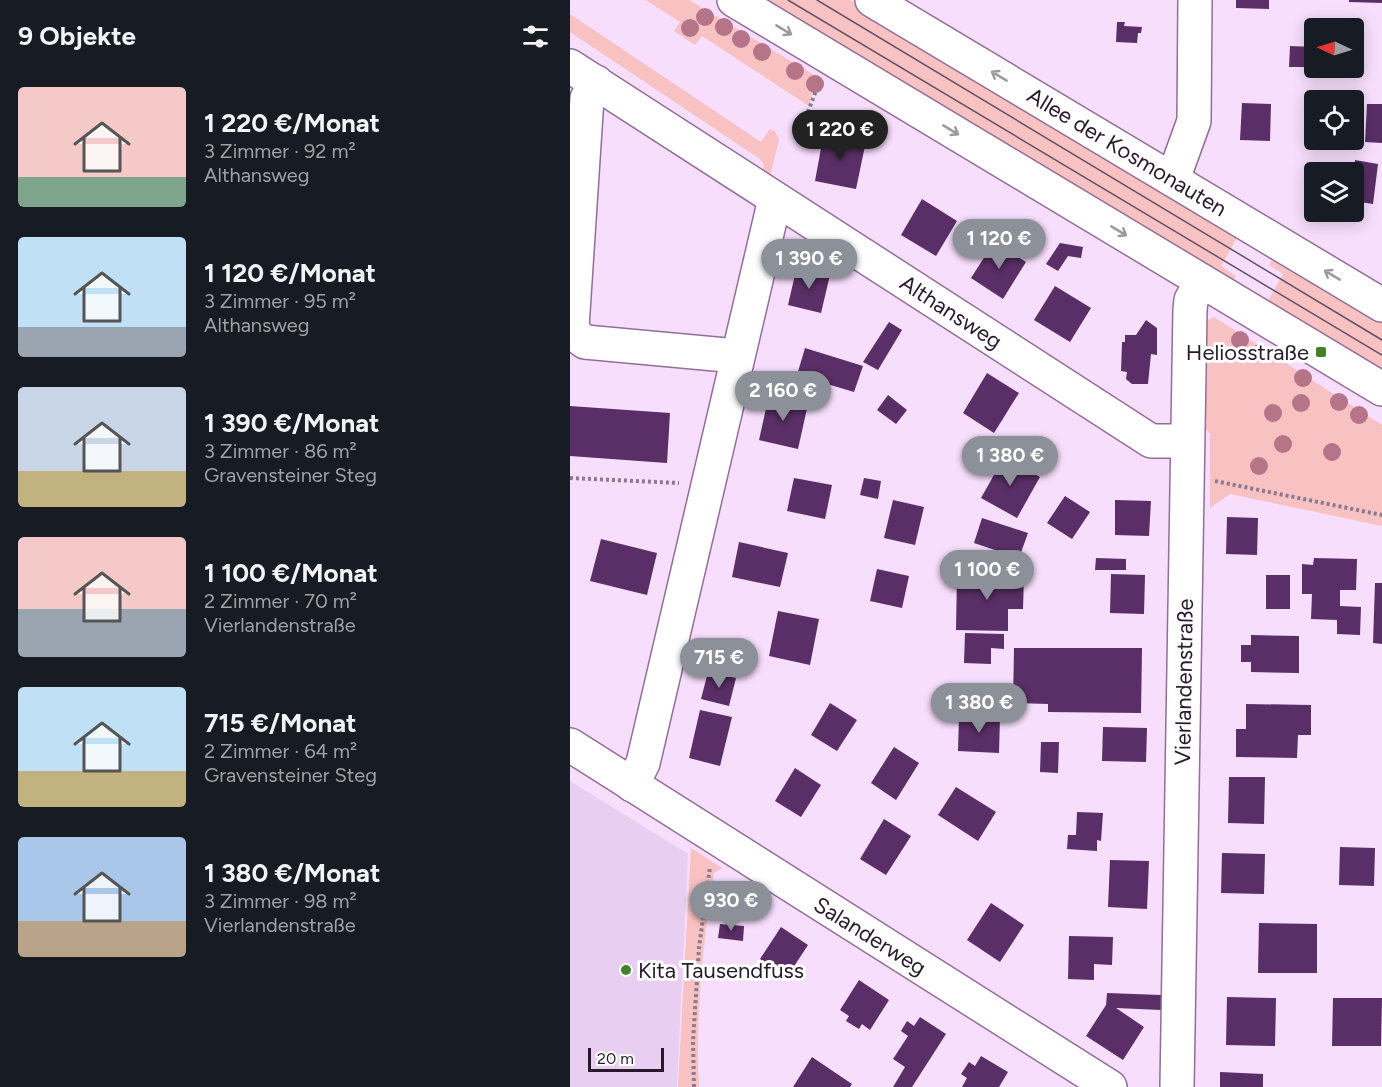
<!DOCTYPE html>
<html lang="de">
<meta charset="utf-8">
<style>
body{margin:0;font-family:Figtree,sans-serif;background:#242831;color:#f1f3f6;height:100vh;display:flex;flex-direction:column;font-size:22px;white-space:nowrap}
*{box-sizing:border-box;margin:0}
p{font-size:20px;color:#9ea1a6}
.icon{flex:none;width:33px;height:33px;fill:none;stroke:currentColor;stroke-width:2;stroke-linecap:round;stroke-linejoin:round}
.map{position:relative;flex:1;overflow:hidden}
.drawer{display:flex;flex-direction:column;background:#171b24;width:570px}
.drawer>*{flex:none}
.needle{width:39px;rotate:274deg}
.tools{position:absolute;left:734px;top:18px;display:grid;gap:12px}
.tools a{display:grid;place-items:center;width:60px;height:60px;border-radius:6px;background:#171b24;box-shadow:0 3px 15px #0003;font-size:30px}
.scale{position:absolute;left:18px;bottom:15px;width:76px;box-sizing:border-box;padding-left:6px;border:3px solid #281a2c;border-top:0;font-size:16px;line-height:21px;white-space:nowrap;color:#281a2c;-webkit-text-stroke:4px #fff;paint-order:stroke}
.price{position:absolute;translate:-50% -51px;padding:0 14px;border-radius:21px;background:#8c9099;color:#fff;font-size:20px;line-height:39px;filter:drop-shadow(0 2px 3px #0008)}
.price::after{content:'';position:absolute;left:50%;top:36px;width:18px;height:14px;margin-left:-9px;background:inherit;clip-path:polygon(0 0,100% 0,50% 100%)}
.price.current{background:#222;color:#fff}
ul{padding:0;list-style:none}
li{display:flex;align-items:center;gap:18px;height:150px;padding:0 18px}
li span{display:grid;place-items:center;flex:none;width:168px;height:120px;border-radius:6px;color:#555}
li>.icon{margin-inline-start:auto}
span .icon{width:72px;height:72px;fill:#fffc;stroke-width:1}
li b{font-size:26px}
h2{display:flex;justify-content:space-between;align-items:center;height:72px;padding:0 18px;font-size:26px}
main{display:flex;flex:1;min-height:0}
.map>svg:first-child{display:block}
</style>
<main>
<section class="drawer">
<h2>9 Objekte<svg class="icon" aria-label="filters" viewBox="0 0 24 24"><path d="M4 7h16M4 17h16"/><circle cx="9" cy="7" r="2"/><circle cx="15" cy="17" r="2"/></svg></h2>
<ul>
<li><span style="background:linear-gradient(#f6c9c9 75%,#7fa58c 0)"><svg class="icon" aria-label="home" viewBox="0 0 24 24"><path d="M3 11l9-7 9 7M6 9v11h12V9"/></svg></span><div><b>1 220 €/Monat</b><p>3 Zimmer · 92 m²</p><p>Althansweg</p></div></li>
<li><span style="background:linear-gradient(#bfe0f5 75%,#9aa5b1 0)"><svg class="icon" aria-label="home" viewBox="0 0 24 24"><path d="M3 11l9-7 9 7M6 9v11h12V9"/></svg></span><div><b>1 120 €/Monat</b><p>3 Zimmer · 95 m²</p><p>Althansweg</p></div></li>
<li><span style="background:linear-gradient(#c9d6e8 70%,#c2b280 0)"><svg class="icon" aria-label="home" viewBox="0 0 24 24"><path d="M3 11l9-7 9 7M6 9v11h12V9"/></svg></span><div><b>1 390 €/Monat</b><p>3 Zimmer · 86 m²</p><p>Gravensteiner Steg</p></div></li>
<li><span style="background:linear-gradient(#f6c9c9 60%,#9aa5b1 0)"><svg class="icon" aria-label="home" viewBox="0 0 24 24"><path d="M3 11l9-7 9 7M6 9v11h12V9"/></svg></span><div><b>1 100 €/Monat</b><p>2 Zimmer · 70 m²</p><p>Vierlandenstraße</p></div></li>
<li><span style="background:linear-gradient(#bfe0f5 70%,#c2b280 0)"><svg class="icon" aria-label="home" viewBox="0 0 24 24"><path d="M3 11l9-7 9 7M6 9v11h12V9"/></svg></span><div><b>715 €/Monat</b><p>2 Zimmer · 64 m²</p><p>Gravensteiner Steg</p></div></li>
<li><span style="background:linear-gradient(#a9c7e8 70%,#b9a48a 0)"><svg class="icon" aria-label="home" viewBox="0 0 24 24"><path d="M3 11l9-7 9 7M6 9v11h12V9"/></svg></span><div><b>1 380 €/Monat</b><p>3 Zimmer · 98 m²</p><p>Vierlandenstraße</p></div></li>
</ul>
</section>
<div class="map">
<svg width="812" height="1087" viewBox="0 0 812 1087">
<rect width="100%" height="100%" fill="#f6defc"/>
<polygon fill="#e8cef0" points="0,781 118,854 107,1087 0,1087"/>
<g fill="#f8c2c2">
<polygon points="76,0 119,0 246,76 239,106 132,36 125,45 104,31 110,22"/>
<polygon points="189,0 280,0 669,234 651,266 666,276 662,284"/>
<polygon points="0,14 191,142 200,129 205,131 209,140 200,176 190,178 194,166 190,159 0,32"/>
<polygon points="705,255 812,320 812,371 696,304 713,274 699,265"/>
<polygon points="644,317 812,425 812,526 660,494 640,508 640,434 632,425 636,321"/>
<path d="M121,848l31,20 -8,5c-11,71 -19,142 -15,214h-21z"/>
</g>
<g fill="#5a2e66">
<polygon points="666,0 699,0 699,9 666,8"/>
<polygon points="779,0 812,0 812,3 779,2"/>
<polygon points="547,22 555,22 554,26 572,27 571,33 568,33 567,43 546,42"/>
<polygon points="720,46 744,47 744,67 719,67"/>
<polygon points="672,103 701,104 700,141 670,140"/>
<polygon points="797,104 812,104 812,143 795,142"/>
<polygon points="254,132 296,141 286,189 245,181"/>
<polygon points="785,160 808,164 803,204 783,201"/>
<polygon points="352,199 387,221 366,256 331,235"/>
<polygon points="424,242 456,262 433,299 401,278"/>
<polygon points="490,243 513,247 511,258 498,256 488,271 476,264"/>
<polygon points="227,266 260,275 251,313 218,305"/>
<polygon points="485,286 521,308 500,342 464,320"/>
<polygon points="576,320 587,328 587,355 581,354 578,384 562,384 556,379 557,372 551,371 552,342 555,342 555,335 566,335"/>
<polygon points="319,322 332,330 308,370 293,362"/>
<polygon points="235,348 293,366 284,392 227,375"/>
<polygon points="417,373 449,393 424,433 393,413"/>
<polygon points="199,395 238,404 228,449 189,440"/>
<polygon points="318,395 337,410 326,424 307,410"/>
<polygon points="0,406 100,413 97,463 0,456"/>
<polygon points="434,457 470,477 447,518 411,498"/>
<polygon points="224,478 262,485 255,519 217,511"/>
<polygon points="294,478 311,481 308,499 290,495"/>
<polygon points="495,496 520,512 502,539 477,523"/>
<polygon points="323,500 354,507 345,545 314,538"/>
<polygon points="545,500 581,501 579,536 545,535"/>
<polygon points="657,517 688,518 687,555 656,554"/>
<polygon points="412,518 458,533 449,558 404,543"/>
<polygon points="31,539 87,553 77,595 20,581"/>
<polygon points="169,542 218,553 210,587 162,577"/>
<polygon points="526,558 556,559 556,570 525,570"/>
<polygon points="744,558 787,559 786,590 770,590 770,606 791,607 790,635 767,634 767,620 741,619 742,594 732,594 732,564 743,565"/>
<polygon points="307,569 339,576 332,608 300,601"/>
<polygon points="387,574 454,576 453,609 438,609 438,631 386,630"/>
<polygon points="541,574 575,575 574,614 540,613"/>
<rect x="696" y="575" width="24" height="34"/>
<polygon points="805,583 812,583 812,644 803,643"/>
<polygon points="208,611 249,619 240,665 199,656"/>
<polygon points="395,633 434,634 434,649 421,648 421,664 394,663"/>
<polygon points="681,635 729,636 729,673 681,672 681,662 671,662 671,645 681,645"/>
<polygon points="444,648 572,648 571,713 478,712 478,704 443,703"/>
<polygon points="138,672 166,678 159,706 131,699"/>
<polygon points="260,703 287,720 267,751 241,735"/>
<polygon points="676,704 741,705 741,735 728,735 727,758 666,757 666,729 676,729"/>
<polygon points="130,710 162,717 150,766 119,758"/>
<polygon points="389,716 430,717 429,753 388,751"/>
<polygon points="533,727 577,728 576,762 532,761"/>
<polygon points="471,742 489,742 488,773 470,772"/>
<polygon points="324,747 349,763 326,800 301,783"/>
<polygon points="225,768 251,785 231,817 205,801"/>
<polygon points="659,777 695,777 694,824 658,823"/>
<polygon points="386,787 426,812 408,841 368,815"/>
<polygon points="507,812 533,813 531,841 527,840 527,851 497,849 498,835 506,835"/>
<polygon points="314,819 341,836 316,875 290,859"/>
<polygon points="770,847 805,848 804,886 769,885"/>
<polygon points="652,853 695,854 694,894 651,893"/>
<polygon points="540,860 579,861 577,909 538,907"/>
<polygon points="421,903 454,925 430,962 397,940"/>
<polygon points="689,923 747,924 747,973 688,973"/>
<polygon points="150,924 174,926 173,941 148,938"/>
<polygon points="211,927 238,945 217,977 190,959"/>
<polygon points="499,936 543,937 542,965 524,964 524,980 498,979"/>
<polygon points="289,980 319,1000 300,1030 292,1024 289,1029 276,1021 279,1016 270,1010"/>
<polygon points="537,993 591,995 591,1010 546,1008 574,1027 553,1060 516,1036 536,1005"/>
<polygon points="657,997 706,998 705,1046 656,1045"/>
<polygon points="763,998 812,998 811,1046 762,1046"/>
<polygon points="350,1017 376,1034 342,1087 323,1087 335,1067 323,1059 338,1036 331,1031 337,1021 344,1026"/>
<polygon points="411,1056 438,1072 429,1087 392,1087 397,1078 391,1074 399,1062 405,1066"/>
<polygon points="242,1057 282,1084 280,1087 223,1087"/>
<polygon points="650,1072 693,1074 693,1087 650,1087"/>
</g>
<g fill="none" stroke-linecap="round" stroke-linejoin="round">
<defs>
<g id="minor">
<polyline points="0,66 581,441 617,441"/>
<polyline points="26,82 17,98 2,327 7,336 15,342 167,356"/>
<polyline points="603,179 624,121 625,0"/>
<polyline points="0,745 540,1087"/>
<polyline points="62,785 73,763 205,199"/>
<polyline points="607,1087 620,310 621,300 632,281"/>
</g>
<g id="major">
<polyline points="164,0 812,389"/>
<polyline points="302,0 812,305"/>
</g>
</defs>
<use href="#minor" stroke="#926e9b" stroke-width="36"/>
<use href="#major" stroke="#926e9b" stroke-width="36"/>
<g stroke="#8b7990" stroke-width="4" stroke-dasharray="3 3" stroke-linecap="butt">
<polyline points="238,112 248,85"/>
<polyline points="0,478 109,483"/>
<polyline points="645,481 812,515"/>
<polyline points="124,1087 123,1041 129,948 140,867"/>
</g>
<use href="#minor" stroke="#fff" stroke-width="33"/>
<use href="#major" stroke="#fff" stroke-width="33"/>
<g stroke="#625166" stroke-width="1.5">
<polyline points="218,0 812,355"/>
<polyline points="247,0 812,340"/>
</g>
</g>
<g fill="#b67489">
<circle cx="135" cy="17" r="9"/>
<circle cx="154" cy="27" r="9"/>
<circle cx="120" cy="28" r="9"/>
<circle cx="171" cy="39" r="9"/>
<circle cx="192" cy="52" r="9"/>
<circle cx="225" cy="71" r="9"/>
<circle cx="245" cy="84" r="9"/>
<circle cx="670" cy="340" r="9"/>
<circle cx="690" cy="353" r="9"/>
<circle cx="733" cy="378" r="9"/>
<circle cx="769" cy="402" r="9"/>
<circle cx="731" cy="403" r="9"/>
<circle cx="703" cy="413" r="9"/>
<circle cx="789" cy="415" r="9"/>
<circle cx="713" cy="444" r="9"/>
<circle cx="762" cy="452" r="9"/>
<circle cx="689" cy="466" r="9"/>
</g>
<defs><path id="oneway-shaft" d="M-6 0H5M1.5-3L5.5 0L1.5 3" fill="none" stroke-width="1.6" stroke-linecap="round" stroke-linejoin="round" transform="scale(1.5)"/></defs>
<g stroke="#9e98a0">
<use href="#oneway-shaft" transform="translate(214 30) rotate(31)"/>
<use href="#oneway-shaft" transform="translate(429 76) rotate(-149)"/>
<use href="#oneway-shaft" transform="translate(381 130) rotate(31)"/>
<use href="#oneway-shaft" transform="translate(549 231) rotate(31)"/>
<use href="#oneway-shaft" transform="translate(762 275) rotate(-149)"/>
</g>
<g fill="#408428" stroke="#fff" stroke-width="2">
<rect x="745" y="346" width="12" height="12" rx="3"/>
<circle cx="56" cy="970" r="6"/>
</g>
<g text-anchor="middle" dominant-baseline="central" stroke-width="6" stroke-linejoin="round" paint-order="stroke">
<g font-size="22" fill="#281a2c" stroke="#fff">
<text transform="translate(557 152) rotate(31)">Allee der Kosmonauten</text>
<text transform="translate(381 312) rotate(33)">Althansweg</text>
<text transform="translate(614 682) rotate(-89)">Vierlandenstraße</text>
<text transform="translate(300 936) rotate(32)">Salanderweg</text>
</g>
<g font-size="22" fill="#281a2c" stroke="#fff" text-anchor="end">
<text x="739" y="352">Heliosstraße</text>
<text x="68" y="970" text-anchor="start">Kita Tausendfuss</text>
</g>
</g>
</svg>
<div class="tools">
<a><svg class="needle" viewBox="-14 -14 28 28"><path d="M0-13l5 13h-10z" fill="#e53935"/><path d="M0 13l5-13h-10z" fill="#9ea1a6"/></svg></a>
<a><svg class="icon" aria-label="locate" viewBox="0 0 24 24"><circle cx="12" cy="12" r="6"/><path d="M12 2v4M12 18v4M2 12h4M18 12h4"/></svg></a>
<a><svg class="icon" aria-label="layers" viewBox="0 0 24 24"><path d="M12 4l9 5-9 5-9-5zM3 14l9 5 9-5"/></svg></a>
</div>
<div class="scale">20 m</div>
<b class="price current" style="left:270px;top:161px">1 220 €</b>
<b class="price" style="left:429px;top:270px">1 120 €</b>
<b class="price" style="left:239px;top:290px">1 390 €</b>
<b class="price" style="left:213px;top:422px">2 160 €</b>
<b class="price" style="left:440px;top:487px">1 380 €</b>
<b class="price" style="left:417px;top:601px">1 100 €</b>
<b class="price" style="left:149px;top:689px">715 €</b>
<b class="price" style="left:409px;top:734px">1 380 €</b>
<b class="price" style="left:161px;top:932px">930 €</b>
</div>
</main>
